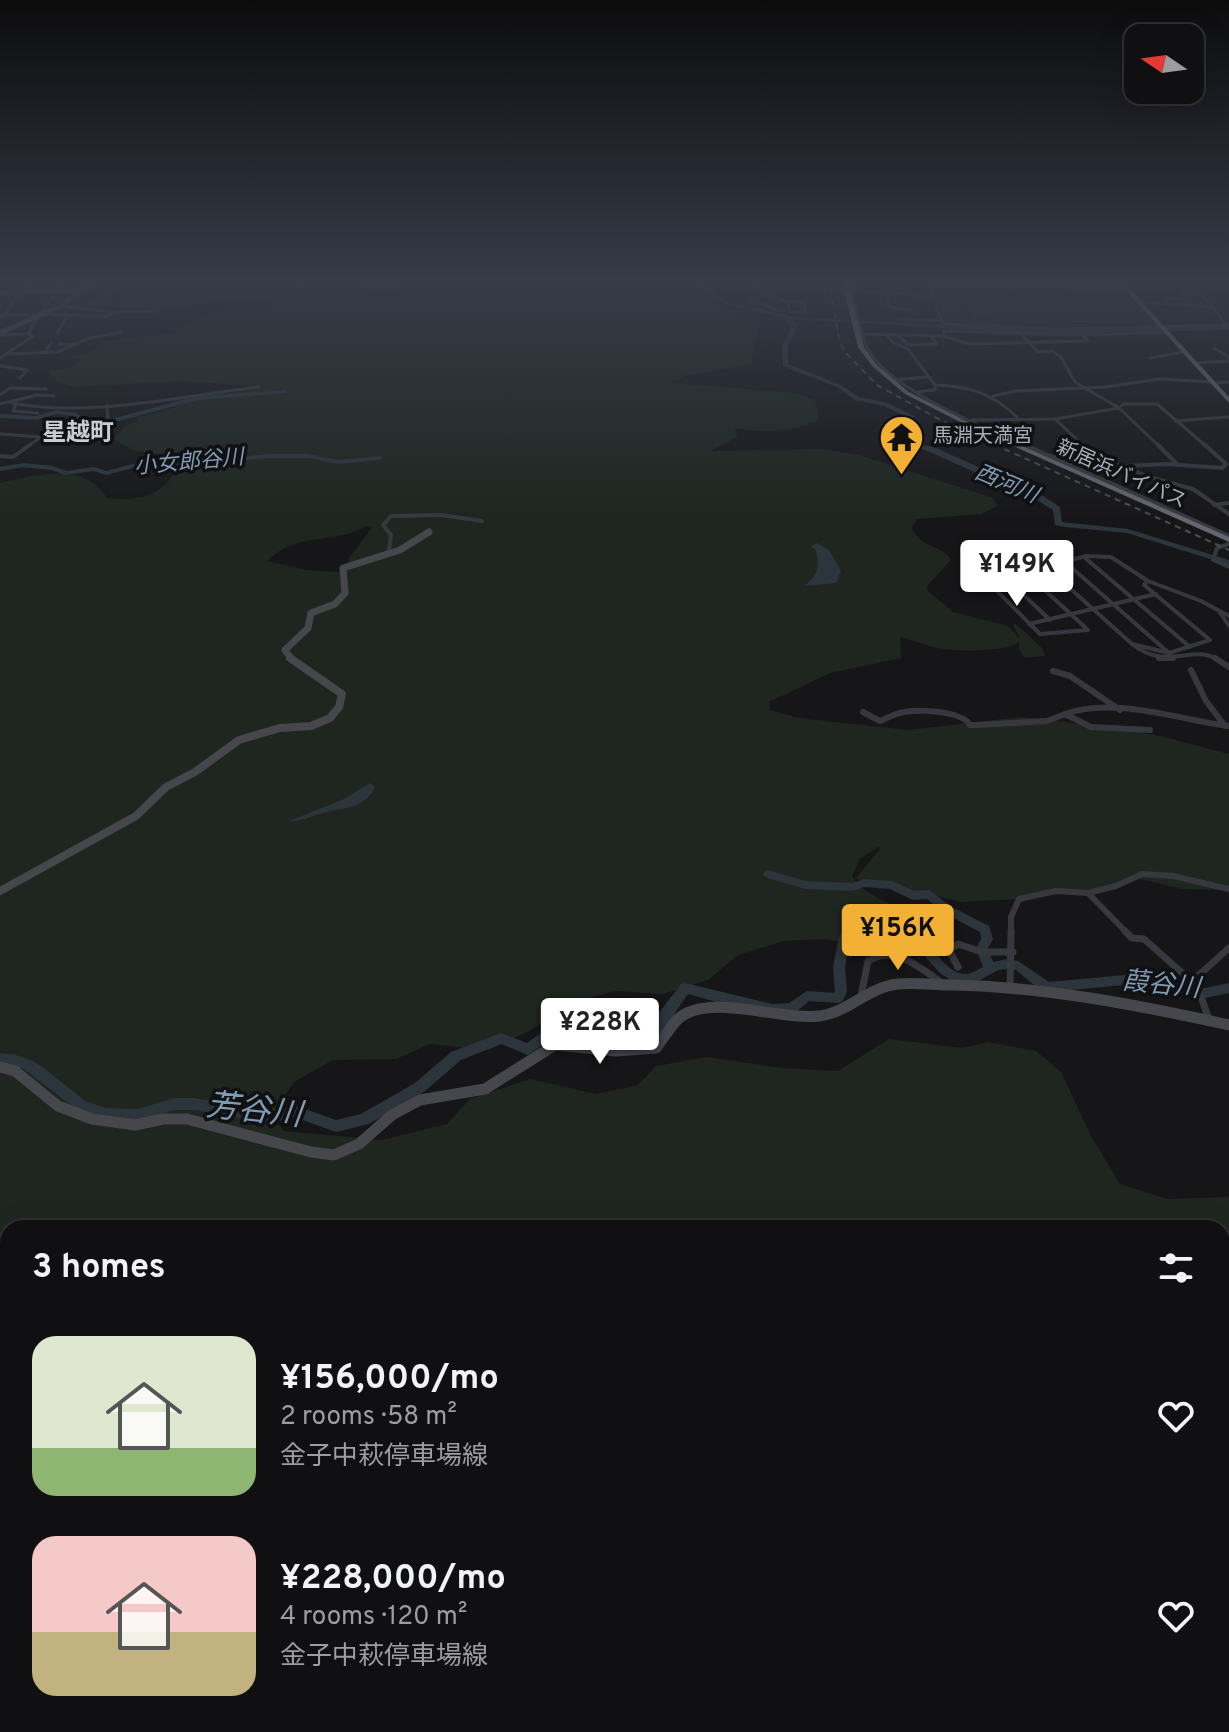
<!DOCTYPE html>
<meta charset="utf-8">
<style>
body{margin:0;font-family:Overpass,"Noto Sans JP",sans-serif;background:#19191b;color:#f1f3f6;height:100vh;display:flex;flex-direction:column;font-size:30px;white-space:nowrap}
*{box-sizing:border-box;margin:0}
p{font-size:26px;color:#9c9d9f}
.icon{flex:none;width:44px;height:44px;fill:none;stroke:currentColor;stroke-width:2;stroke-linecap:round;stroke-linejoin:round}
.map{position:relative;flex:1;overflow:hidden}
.side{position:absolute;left:0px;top:1220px;width:1230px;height:512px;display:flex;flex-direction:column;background:#101012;border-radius:24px 24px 0 0;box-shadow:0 8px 32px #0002,0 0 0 2px #303032}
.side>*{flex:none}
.needle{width:52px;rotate:283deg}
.controls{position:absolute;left:1124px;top:24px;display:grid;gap:16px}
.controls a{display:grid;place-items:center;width:80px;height:80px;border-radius:16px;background:#101012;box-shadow:0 8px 32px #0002,0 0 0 2px #303032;font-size:40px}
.price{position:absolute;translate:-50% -68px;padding:0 18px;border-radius:8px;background:#fff;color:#222;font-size:26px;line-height:52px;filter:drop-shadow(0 2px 4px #0008)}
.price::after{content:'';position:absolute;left:50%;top:48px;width:24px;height:18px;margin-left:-12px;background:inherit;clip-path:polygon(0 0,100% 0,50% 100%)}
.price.on{background:#f2b134;color:#111}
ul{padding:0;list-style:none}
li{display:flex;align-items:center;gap:24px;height:200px;padding:0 32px}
li span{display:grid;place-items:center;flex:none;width:224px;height:160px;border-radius:24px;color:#555}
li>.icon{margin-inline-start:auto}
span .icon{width:96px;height:96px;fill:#fffc;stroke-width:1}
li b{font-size:34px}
h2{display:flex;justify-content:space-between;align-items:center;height:96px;padding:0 32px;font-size:34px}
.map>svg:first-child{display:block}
</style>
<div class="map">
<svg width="1229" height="1732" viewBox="0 0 1229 1732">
<rect width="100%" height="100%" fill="#161618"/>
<polygon fill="#222225" points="934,285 1007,285 1012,302 1018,303 1014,285 1123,288 1157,325 1019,327 1017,321 971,318 967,300 934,298"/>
<g fill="#1e261f" fill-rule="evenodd">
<path d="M138,279h554l21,16 4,9 41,24 -7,36 -67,12 -14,7 125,10 20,7 4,19c-26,14 -56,14 -84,9l2,9 -27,14 112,-2 37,6 134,43 4,8 -16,8 -64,5 -6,9c15,24 30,15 40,32l-23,25 -1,5 26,22 55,14 12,13 -7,-14 3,-1 26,24 3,8 -20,2 -6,-8v-8c-12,10 -66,10 -82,6 -12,-3 -24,-8 -37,-11l1,21 -71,15 -61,29 1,8 28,8 110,12 113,-13 30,3 105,15 73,19v133h-6l-2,3 -39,-1 -46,-11 -50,14 -29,-3 -39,10 -56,3 -107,-23 26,-31 -3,-1 -18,12 -8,17c13,23 44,25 62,45l-11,15 -32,10 -47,-7 -40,2 -46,14 -30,25 -45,14 -49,-3 -42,12 -41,27 -42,20 -59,-6 -34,15 -63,1 -39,22 -22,34 12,15 98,9 65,-16 23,-25 60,-20 66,15 42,-9 18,-19 51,-9 75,11 56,3 51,-32 74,9 25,-6 48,9 25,21 30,64 29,48 47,15 62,-2v535h-1229v-1249c37,-8 83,-22 107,15 34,4 60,-3 73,-37l-9,-5 -36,-5 -21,-12 10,-12 13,-6 1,-4 26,-6 26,-11 75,-13 -84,-6 -108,6 -14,-5 -9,-7 1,-4 23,-5 6,-6 -11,-2 24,-8 11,-9 70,-8 21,-15 18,-5 53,-8 18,-6c-51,-9 -111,18 -169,8l-1,-14zM366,526l6,1 -23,31 -1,9 -5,5 -37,-2 -39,-9c32,-31 66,-15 99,-35zM8,1228h1214v496h-1214z"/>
<polygon points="934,298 966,300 968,318 1016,321 1018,327 943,323"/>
</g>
<g fill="#2c353c">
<path d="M817,543l12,7 12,21 -5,12 -33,3c12,-6 19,-20 12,-37l-5,-2z"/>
<path d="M370,783l5,4c-11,22 -29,20 -49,25 -13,3 -24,10 -37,9l53,-21z"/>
</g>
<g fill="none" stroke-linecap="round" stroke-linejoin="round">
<g fill="#2c353c" fill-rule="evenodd">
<polygon points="691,279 697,279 728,302 797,317 1039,330 1229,326 1229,330 1039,334 790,319 798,325 788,345 788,364 841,385 859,397 888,403 914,416 914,422 899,427 901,435 907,441 936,448 1043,496 1060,507 1062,522 1128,529 1229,560 1229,565 1127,533 1065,527 1055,525 1053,510 1037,500 930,452 903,443 895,436 892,426 909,420 909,418 884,406 855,400 837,387 783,366 782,345 792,326 780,317 724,304"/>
<polygon points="284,390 287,392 286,393 197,400 115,422 88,424 72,416 57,414 36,420 0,418 0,414 36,416 57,410 76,413 89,420 115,418 197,396"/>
<polygon points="269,454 308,454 338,460 379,456 383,458 379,460 338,464 308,458 269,458 186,466 145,465 106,475 94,471 65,475 52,470 23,467 0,471 0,467 23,463 53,466 66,471 94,467 106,471 145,461 186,462"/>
<path d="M769,870l36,11 48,2 11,-4 28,2 22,10 15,-1 23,17 37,19 4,13 -5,9 5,14 15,-3 10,2 31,21 76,-7 80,13 24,-5v10l-24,5 -80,-13 -76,7 -15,-7 -18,-15 -8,-1 -10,1 -18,10 -17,4 -11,-3 -11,-7 -25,-27 -17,-10 -25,-2 -24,5 -5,27 2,25 -5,10 -4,1 -29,-2c-5,4 -10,9 -15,12 -22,8 -82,-13 -106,-19 -10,12 -23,40 -36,47 -15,8 -53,-13 -68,-19l-23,10 -33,23 -27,-11 -40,16 -36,31 -56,33 -33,8 -42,-15 -15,4 -14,1 -71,-12h-20l-36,11 -32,-1 -30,-11 -52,-40 -24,-4v-12l16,2 17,6 11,7 41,33 21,7 32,1 36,-11h20l71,12 14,-1 15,-4 42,15 25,-6 54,-31 36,-31 50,-19 26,10 26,-19 30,-13 41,16 21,4 36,-47 4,-1 87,21 17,-1 18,-12 28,2 -2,-26 6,-30 2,-3c20,-7 42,-13 63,-5 8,3 15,7 22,13 11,10 21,31 39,32 7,0 12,-4 18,-7l-7,-19 5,-9 -1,-7 -36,-19 -17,-14 -14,1 -23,-11 -26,-2 -11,4 -48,-2 -40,-12 -2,-3 2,-3z"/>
<polygon points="1229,1656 1229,1674 1222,1675 1222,1657"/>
<polygon points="658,1724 691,1724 694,1725 697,1732 659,1732 656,1727"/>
<polygon points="779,1724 803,1724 798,1732 774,1732"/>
</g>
<g stroke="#37383d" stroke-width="3">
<polyline points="0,279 31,279"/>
<polyline points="287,279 303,283"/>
<polyline points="340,279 345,279"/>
<polyline points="363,279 370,287 395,288 383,286 379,279"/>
<polyline points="756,279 758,289 787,302"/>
<path d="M848,279c6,22 10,46 18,66 18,43 119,83 162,101"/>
<polyline points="861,279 866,291"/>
<polyline points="1185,279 1213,307 1229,330"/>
<polyline points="1210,279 1229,282"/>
<polyline points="765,291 841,289 932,296"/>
<polyline points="791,291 793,279"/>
<polyline points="21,292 31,279"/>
<polyline points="767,293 751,300 779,311"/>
<polyline points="889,293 887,303 891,307 914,311"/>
<polygon points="787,302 804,302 806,312 790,312"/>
<polyline points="1139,302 1213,307"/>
<polyline points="1167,303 1164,298 1182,299"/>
<polyline points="1184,304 1180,294 1199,294"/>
<polyline points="61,306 111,312"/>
<polyline points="84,309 114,288"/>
<path d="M45,314l59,3c12,-9 35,-3 51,-6"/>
<polyline points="0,316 40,314"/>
<polyline points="4,316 19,292"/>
<polyline points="901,319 942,321"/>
<polyline points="943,324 1058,329 1229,325"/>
<polyline points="944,327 933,298 932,284 989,284 987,279"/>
<polyline points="57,333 67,316"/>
<polyline points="862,334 944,336 944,331 1069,335 1167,333"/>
<polyline points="1021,334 1038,352 1052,351 1061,357 1075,382 1119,408 1159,446"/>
<polyline points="0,335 29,334"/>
<path d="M887,335l5,7 16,7 27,36c34,1 57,8 82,32"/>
<polyline points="899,336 908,345 937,344 931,336"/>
<polyline points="944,336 969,344 1088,341 1082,334"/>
<polyline points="59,344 76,344"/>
<polyline points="1214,348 1229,357"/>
<polyline points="44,353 51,343"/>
<polyline points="7,354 57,352 90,338 122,332"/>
<polyline points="0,358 33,336 29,334 32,326 65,279"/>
<polyline points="1150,358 1184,352"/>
<polyline points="1194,363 1229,361"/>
<polyline points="0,366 27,370 20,378"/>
<polyline points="894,380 926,377"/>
<polyline points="1212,383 1229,382"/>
<polyline points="917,392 935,390 935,385"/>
<polyline points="0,395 10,388 46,389"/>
<polyline points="993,396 1016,391 1105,387 1160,379 1211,382"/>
<path d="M12,403c77,15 169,-7 247,-16"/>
<polyline points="0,404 37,395 54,396"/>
<polyline points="16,404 13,411 38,413"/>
<polyline points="1055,419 1084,446"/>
<polyline points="971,420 1055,419 1119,408 1123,404 1157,404 1206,446"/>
<polyline points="1175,421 1229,417"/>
<polyline points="0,434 41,437 28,446"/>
<polyline points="106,444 91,434 108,418 107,405"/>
</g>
<g stroke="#37383d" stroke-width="4">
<polyline points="1023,444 1229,536"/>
<polyline points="1082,444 1098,455"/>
<polyline points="1157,444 1178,465"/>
<polyline points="0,456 13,457 31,444"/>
<polyline points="1049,457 1082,455 1125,466 1167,464 1222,468 1226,464 1204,444"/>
<polyline points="1125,466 1145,476 1193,489 1229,514"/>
<polyline points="1214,505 1229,503"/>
<polyline points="1229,544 1217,548 1213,560 1229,567"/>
<polyline points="389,551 391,535 383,525 391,516 441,515 482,521"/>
<polyline points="1084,557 1190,647"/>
<polyline points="1065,562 1169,653"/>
<polyline points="1045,566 1132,644"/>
<polyline points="1024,571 1088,630 1040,634 986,580 1087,556 1111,557 1148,581 1201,601 1229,616"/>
<polyline points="1004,576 1050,620"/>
<path d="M1147,581l-3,4 66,55 -41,13 -37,-9c35,28 60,-1 86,16"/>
<polyline points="1219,611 1229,626"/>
<polyline points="1029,624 1156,594"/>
</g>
<g stroke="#37383d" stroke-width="6">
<polyline points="1159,658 1173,658"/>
<polyline points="1215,658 1229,667"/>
<polyline points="1191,670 1206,701 1225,726"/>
<polyline points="1053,671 1070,676 1120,710"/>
<path d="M863,712l17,9c7,-3 16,-8 24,-9 16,-3 58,-1 66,13h6l71,-4 18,-7 26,13 59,3"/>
<path d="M1065,714c50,-18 113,6 164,12"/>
<polyline points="1011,933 1011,917 1019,899 1056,891 1088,893"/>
<polyline points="1127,933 1088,893 1116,886 1142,874 1173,876 1229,889"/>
</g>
<g stroke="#37383d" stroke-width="7">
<polyline points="1125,931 1132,938 1144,939 1189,979"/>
<polyline points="958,967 949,950 958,944 982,952 1013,952"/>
<polyline points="1010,988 1011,931"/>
<path d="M861,996l7,-35c27,-17 52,7 74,22"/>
<polyline points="1210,1022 1200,994 1189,979 1199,975 1229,948"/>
</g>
<g stroke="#45474d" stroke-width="5">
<polyline points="989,284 1125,287"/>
<polyline points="0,293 85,290"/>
<polyline points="0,333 61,306 96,279"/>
</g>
<polyline stroke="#45474d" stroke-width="7" points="292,660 285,650 308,628 311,613 335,604 345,593 343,568 400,550 429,532"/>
<polyline stroke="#45474d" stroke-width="8" points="0,891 136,816 166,787 195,772 239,740 280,728 311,726 330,718 339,707 342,694 290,658"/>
<path stroke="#45474d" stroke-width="11" d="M0,1067l15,4 43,35 34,13 43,6 28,-6h24l124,33 23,3 25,-11 33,-29 28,-15 65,-11 70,-44 61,6 40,-3c7,-9 14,-21 22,-29 30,-27 102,2 142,-3 29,-4 48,-29 78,-32 17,-2 37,1 55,1 93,2 185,20 276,40"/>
<g fill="#63666e" fill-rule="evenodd">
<polygon points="841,279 847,279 864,347 876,364 909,392 968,422 1229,537 1229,542 964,424 905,394 872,366 858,347"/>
<polygon points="1115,279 1121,279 1229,397 1229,403"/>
</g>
<polyline stroke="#4a4c52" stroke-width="2" stroke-dasharray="6 5" stroke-linecap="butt" points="829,279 839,339 844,351 877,385 944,422 1229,550"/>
</g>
<linearGradient id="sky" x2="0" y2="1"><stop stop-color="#0c0c0d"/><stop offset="0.54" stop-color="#363c48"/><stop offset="1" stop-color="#363c48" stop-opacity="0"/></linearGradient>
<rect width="1229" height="521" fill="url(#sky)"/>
<defs>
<symbol id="temple-pin" viewBox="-11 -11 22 30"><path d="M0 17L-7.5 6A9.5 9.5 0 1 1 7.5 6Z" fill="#f2b134" stroke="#111113"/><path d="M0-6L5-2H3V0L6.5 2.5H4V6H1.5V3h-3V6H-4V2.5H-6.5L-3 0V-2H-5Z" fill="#111"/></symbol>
</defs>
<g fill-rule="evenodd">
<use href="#temple-pin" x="876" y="412" width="51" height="69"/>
</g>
<g text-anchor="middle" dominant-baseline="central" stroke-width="7" stroke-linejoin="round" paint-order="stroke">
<g font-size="20" fill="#a8adb8" stroke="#111113" text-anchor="start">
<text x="933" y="437">馬淵天満宮</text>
</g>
<g font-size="20" fill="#a8adb8" stroke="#111113">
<text transform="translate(1121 475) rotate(24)">新居浜バイパス</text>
</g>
<g font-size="22" font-style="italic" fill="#7f9bb3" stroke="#111113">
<text transform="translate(189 463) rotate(-5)">小女郎谷川</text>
<text transform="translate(1006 485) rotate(23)">西河川</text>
</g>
<g font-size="24" font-weight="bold" fill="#c9ccd4" stroke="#111113">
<text x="78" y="434">星越町</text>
</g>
<g font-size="26" font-style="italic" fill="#7f9bb3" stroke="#111113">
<text transform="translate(1161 986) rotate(6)">葭谷川</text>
</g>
<g font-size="32" font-style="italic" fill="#7f9bb3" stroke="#111113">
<text transform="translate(254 1112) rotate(6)">芳谷川</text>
</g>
</g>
</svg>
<div class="controls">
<a><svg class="needle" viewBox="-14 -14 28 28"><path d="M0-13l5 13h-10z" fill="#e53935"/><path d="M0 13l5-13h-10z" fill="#9c9d9f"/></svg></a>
</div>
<b class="price" style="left:1017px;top:608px">¥149K</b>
<b class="price on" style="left:898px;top:972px">¥156K</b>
<b class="price" style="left:600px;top:1066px">¥228K</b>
<section class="side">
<h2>3 homes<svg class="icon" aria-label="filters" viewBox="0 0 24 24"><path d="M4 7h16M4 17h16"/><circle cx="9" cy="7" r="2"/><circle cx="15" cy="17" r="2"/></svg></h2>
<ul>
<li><span style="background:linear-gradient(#dfe7d0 70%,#8fb573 0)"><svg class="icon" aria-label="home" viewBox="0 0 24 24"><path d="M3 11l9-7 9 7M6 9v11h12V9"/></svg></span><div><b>¥156,000/mo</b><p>2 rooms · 58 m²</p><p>金子中萩停車場線</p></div><svg class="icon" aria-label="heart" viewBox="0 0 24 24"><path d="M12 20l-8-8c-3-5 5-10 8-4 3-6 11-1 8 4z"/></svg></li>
<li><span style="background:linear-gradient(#f6c9c9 60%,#c2b280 0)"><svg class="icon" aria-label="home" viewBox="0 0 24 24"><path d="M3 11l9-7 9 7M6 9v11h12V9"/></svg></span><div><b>¥228,000/mo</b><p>4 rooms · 120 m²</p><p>金子中萩停車場線</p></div><svg class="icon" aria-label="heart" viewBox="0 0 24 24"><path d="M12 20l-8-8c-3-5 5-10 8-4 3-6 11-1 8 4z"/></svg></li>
</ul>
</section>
</div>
